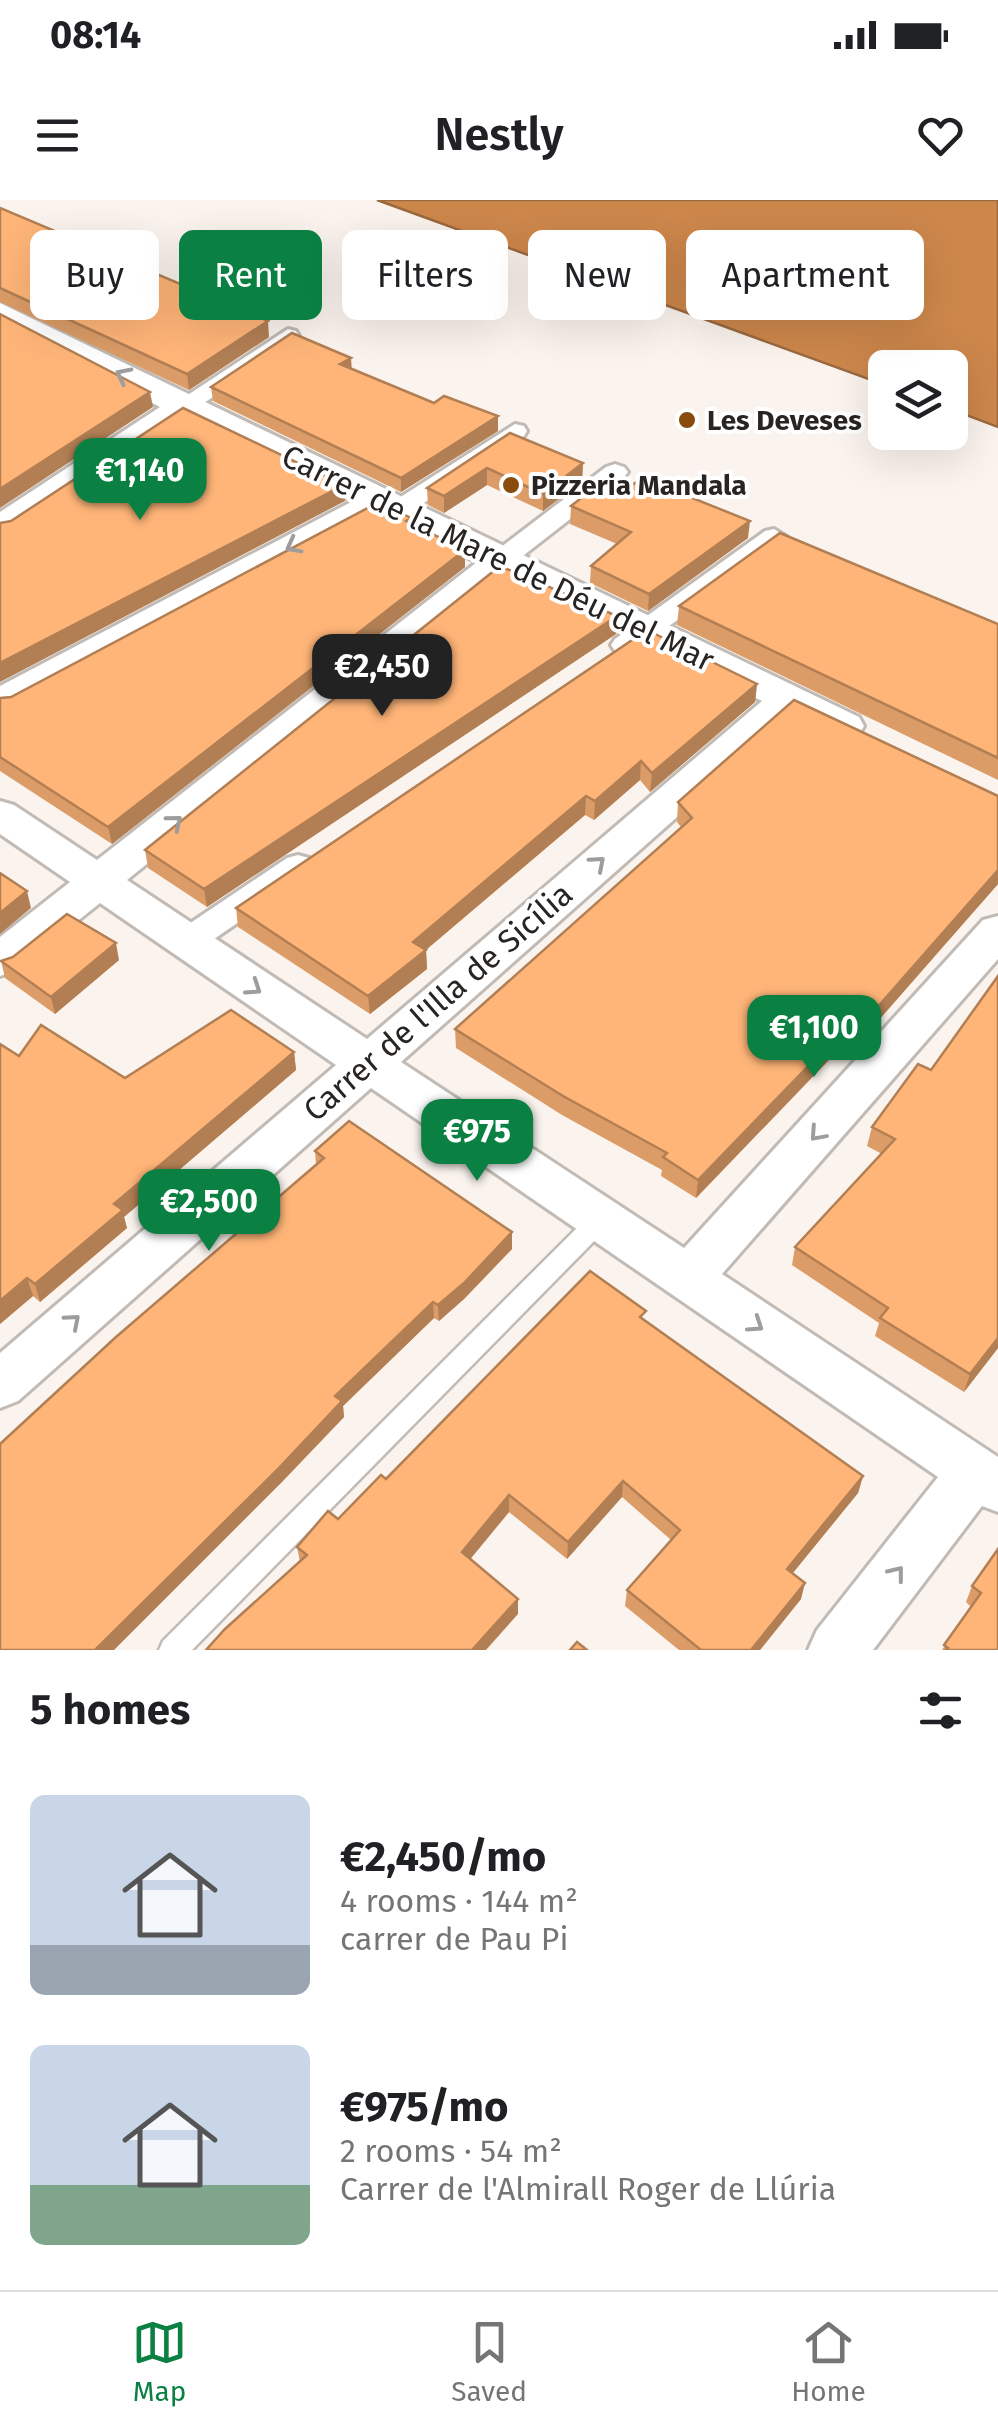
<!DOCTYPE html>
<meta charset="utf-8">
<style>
body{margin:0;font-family:"Fira Sans",sans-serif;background:#f6f6f6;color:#202124;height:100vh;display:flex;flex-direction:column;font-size:38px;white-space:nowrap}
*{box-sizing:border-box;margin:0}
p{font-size:32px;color:#757577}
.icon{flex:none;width:55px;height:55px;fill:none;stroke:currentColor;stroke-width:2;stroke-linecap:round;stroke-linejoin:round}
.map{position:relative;height:1450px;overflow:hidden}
.sheet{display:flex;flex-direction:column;background:#fff;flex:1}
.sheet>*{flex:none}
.banner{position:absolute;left:30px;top:30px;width:940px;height:90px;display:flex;gap:20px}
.controls{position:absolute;left:868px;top:150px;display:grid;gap:20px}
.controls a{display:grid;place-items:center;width:100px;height:100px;border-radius:15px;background:#fff;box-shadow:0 10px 40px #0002;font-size:50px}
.price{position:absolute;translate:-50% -85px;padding:0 22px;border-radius:20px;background:#0b8043;color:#fff;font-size:32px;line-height:65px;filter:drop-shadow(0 2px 5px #0008)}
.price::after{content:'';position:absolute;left:50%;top:60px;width:30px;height:22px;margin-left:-15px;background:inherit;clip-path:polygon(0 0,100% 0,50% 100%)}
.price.current{background:#222;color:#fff}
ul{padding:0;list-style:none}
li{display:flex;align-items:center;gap:30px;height:250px;padding:0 30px}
li span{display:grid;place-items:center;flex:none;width:280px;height:200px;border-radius:15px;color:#555}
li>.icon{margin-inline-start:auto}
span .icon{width:120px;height:120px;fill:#fffc;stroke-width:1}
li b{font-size:42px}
h2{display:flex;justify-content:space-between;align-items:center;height:120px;padding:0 30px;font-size:42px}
.tag{padding:0 35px;border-radius:15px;background:#fff;box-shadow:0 10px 40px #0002;font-size:35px;line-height:90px}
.tag.current{background:#0b8043;color:#fff}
.status{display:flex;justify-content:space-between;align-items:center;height:70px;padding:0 50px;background:#fff;direction:ltr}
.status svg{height:28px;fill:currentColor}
header{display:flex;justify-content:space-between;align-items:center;height:130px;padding:0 30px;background:#fff;font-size:45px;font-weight:600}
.tabs{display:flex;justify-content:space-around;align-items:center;height:140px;border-top:2px solid #e0e0e0;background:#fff;font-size:28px;color:#757577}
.tabs a{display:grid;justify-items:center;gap:5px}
.tabs .current{color:#0b8043}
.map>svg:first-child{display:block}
</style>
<div class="status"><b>08:14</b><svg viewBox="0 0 49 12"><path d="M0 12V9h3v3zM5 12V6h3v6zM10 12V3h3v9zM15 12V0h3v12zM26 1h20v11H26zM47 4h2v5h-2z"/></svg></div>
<header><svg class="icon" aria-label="menu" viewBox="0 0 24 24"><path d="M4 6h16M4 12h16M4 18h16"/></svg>Nestly<svg class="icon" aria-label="heart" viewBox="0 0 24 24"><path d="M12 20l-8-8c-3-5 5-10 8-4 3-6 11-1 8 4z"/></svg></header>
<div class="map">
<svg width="998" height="1450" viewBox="0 0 998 1450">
<rect width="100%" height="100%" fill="#fbf4ee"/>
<polygon fill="#cd874b" stroke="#9b693f" stroke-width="2.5" points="377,0 998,0 998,227 950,209 950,168 885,168 885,185"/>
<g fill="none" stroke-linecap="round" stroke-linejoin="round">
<defs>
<polygon id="service" points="601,1010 609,1012 612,1019 609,1026 192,1450 159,1450 163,1441 593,1012"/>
<g id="pedestrian">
<polygon points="288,129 296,131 299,136 296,141 192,211 183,213 171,206"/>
<polygon points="515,224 524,226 527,231 524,236 406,315 388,315 384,310 388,305"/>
<polygon points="615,264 624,267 628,272 624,277 510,366 492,366 488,360 492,354 606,267"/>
<polygon points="774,329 787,337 783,343 635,451 615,451 611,445 615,439 765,331"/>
<polygon points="298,655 309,658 314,666 309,674 198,750 186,754 174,750 170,742 174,734 287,658"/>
</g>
<path id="minor" d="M0,103l859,414 5,9 -5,9 -14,3 -14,-3 -39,-20 -391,347 283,186 299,-328 15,-4v43l-276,315 276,183v55l-16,-6 -109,144h-65l9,-20 121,-153 -567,-389 -353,313 -18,7v-55l336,-288 -236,-162 -85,68 -15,5v-39l70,-55 -70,-48v-33l14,4 83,55 380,-298 -97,-48 -367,196 -13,3v-27l353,-185 -168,-82 -173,115 -12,3v-25l160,-105 -160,-83zM504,375l258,126 -395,338 -240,-159z"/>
</defs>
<use href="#service" stroke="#c1bab5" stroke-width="5"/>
<use href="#pedestrian" stroke="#c1bab5" stroke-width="6"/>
<use href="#minor" stroke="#c1bab5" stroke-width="6"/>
<use href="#service" fill="#fff" fill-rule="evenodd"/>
<use href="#pedestrian" fill="#fff" fill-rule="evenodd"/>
<use href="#minor" fill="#fff" fill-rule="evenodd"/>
</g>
<g fill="#db9c67">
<polygon points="0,8 269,137 189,190 0,102"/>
<polygon points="352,169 498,231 401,292 213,201 211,187"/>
<polygon points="510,233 583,263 582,281 543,311 487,285 444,313 428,305 427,288"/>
<polygon points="571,306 748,338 648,411 590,383 591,366 617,344 570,324"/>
<polygon points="411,324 465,367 112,644 0,571 0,498 11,497"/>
<polygon points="679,406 998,424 998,580 677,425"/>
<polygon points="616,434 207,707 148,668 145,650"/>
<polygon points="757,484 755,502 650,592 640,580 594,620 585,615 426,750 427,769 370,814 238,727 236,708"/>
<polygon points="998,596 998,684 856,846 847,841 696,998 661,976 662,970 562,915 456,848 455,829 681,627 677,622 678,602"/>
<polygon points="119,760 55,814 5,778 1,761"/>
<polygon points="294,852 296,870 124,1017 127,1028 40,1102 33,1096 0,1124 19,856 125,878"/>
<polygon points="931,870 998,1148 964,1192 875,1136 879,1123 792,1065 795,1047 882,954 867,946 872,927"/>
<polygon points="315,951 512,1049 464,1099 439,1121 434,1118 343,1206 344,1217 279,1285 316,964"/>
<polygon points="645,1120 863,1276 858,1293 792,1374 801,1399 760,1450 679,1450 625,1406 627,1390 671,1340 622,1297 567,1359 509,1312 470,1359 518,1399 518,1414 300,1362 297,1347 338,1319 386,1279"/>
<polygon points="998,1349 998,1450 942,1450 971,1407 966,1402 972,1386"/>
</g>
<g fill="#b27f54">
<polygon points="268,121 269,137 189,190 187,174"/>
<polygon points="351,158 352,172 340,164"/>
<polygon points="150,192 153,207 0,308 0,289"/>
<polygon points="498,216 498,231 401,292 401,278"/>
<polygon points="583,263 582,281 543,311 543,294"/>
<polygon points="487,268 487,285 444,313 444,296"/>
<polygon points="344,285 345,301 0,482 0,463"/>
<polygon points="750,321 748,338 648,411 649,394"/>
<polygon points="465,350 465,367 112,644 108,627"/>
<polygon points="617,416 616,434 207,707 204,689"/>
<polygon points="757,484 755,502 650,592 652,573"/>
<polygon points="641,561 640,580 594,620 595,601"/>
<polygon points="586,596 585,615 421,754 426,750 427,769 370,814 368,796 413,742"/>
<polygon points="998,670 998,684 856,846 860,827"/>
<polygon points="27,691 31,708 0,734 0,713"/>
<polygon points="116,743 119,760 55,814 51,797"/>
<polygon points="851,822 847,841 696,998 698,980"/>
<polygon points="294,852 296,870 124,1017 127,1028 40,1102 35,1084 114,1004"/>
<polygon points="512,1032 512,1049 464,1099 439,1121 438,1105"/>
<polygon points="27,1078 33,1096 0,1124 0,1101"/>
<polygon points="433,1102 434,1118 343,1206 344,1217 279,1285 114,1450 95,1450 335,1196"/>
<polygon points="998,1138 998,1148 964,1192 970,1174"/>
<polygon points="863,1276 858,1293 783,1385 787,1369"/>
<polygon points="623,1281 622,1297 567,1359 568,1342"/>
<polygon points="509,1295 509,1312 463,1368 462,1352"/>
<polygon points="805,1383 801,1399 760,1450 751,1450"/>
<polygon points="518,1399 518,1414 486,1450 472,1450"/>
</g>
<g fill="#ffb578" stroke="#b27f54" stroke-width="2.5">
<polygon points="0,8 268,121 187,174 0,88"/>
<polygon points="0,114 150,192 0,289"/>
<polygon points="292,133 351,158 340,164 434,203 444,196 498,216 401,278 211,187"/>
<polygon points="183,208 344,285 0,463 0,323 11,321"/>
<polygon points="510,233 583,263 543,294 487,268 444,296 427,288"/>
<polygon points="611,275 634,284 642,278 750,321 649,394 591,366 631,332 571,306"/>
<polygon points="379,302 411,318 406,321 465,350 108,627 0,557 0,498 11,497"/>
<polygon points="780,333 998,424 998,558 679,406"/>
<polygon points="500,366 617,416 204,689 145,650"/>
<polygon points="647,430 757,484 652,573 641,561 595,601 586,596 413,742 426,750 368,796 236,708"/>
<polygon points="794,500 998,596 998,670 860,827 851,822 698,980 663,957 667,953 563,896 455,829 692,618 678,602"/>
<polygon points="0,673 27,691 0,713"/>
<polygon points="67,714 116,743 51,797 1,761 13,757"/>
<polygon points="998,776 998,1138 970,1174 880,1118 888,1108 795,1047 895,939 872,927 918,864 931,870"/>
<polygon points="231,810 294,852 114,1004 123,1010 35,1084 27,1078 0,1101 0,844 19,856 41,825 125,878"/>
<polygon points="349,921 512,1032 464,1083 438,1105 433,1102 335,1196 342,1201 277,1270 95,1450 0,1450 0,1244 116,1137 324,958 315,951"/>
<polygon points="590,1071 646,1111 640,1117 863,1276 787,1369 805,1383 751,1450 701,1450 627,1390 680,1330 623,1281 568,1342 509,1295 462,1352 518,1399 472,1450 206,1450 225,1429 307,1355 297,1347 328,1311 338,1319 381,1275 386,1279"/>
<polygon points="998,1349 998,1450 946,1450 948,1448 944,1445 981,1393 972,1386"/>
<polygon points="577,1442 587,1450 570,1450"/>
</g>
<defs><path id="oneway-chevron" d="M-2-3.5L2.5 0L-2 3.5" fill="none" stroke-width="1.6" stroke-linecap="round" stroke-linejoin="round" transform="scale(2.5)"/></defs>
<g stroke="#9e9c9c">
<use href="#oneway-chevron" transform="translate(123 175) rotate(-153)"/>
<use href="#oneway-chevron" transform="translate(293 346) rotate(152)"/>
<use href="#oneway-chevron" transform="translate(175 622) rotate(-39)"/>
<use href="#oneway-chevron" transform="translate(598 663) rotate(-41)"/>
<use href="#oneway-chevron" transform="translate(254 788) rotate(34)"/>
<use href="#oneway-chevron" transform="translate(817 934) rotate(132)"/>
<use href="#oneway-chevron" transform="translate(73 1121) rotate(-41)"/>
<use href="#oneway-chevron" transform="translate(756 1125) rotate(34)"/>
<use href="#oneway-chevron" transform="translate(897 1373) rotate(-52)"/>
</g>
<g fill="#894c0c" stroke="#fff" stroke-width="4">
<circle cx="687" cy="220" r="10"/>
<circle cx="511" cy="285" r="10"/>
</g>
<g text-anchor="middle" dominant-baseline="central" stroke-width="8" stroke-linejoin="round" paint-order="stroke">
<g font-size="28" font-weight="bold" fill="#272422" stroke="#fff" text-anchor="start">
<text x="707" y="220">Les Deveses</text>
<text x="531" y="285">Pizzeria Mandala</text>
</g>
<g font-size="32" fill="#272422" stroke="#fff">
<text transform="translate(498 358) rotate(26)">Carrer de la Mare de Déu del Mar</text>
<text transform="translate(438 802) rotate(-41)">Carrer de l'Illa de Sicília</text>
</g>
</g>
</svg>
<div class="controls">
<a><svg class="icon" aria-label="layers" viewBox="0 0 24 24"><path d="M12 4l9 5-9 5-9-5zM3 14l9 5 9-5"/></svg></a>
</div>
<b class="price" style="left:140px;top:323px">€1,140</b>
<b class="price current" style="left:382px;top:519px">€2,450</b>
<b class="price" style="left:814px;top:880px">€1,100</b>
<b class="price" style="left:477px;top:984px">€975</b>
<b class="price" style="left:209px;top:1054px">€2,500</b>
<div class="banner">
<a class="tag">Buy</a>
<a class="tag current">Rent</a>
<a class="tag">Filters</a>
<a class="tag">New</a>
<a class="tag">Apartment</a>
</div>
</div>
<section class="sheet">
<h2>5 homes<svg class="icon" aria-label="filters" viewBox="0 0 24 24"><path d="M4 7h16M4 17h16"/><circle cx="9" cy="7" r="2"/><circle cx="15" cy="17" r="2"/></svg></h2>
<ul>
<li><span style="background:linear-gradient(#c9d6e8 75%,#9aa5b1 0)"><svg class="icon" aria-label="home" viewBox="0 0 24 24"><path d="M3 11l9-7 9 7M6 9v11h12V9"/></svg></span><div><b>€2,450/mo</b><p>4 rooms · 144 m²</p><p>carrer de Pau Pi</p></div></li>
<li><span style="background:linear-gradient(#c9d6e8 70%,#7fa58c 0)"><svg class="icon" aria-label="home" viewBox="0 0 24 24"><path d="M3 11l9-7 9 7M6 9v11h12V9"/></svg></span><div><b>€975/mo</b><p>2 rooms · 54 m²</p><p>Carrer de l'Almirall Roger de Llúria</p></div></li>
</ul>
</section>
<nav class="tabs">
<a class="current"><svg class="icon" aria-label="map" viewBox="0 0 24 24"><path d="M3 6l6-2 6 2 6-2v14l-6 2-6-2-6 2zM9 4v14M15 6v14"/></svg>Map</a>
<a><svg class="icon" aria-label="saved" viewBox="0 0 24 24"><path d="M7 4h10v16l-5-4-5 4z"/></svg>Saved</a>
<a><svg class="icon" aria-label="home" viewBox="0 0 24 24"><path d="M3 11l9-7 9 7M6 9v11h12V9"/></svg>Home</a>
</nav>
